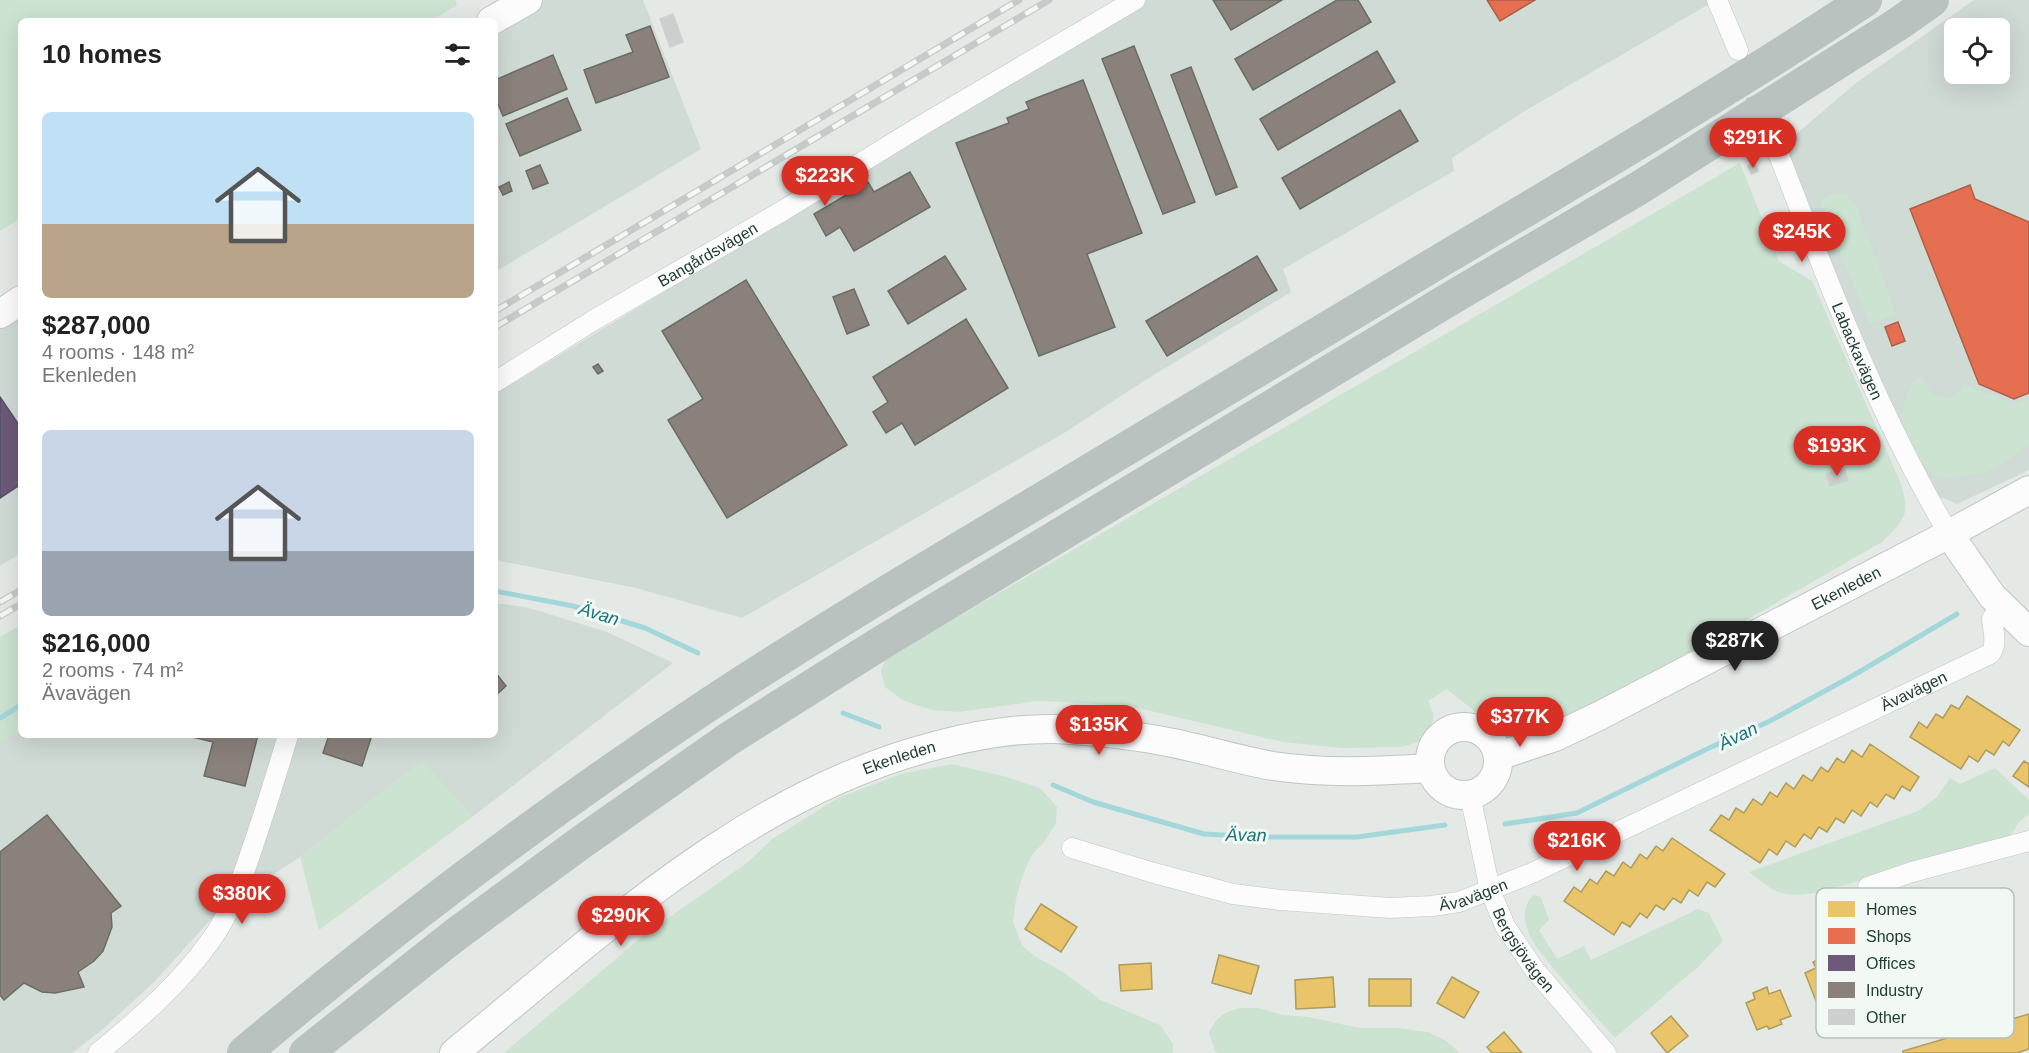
<!DOCTYPE html>
<meta charset="utf-8">
<style>
body{margin:0;font-family:Helvetica,sans-serif;background:#f2f2f2;color:#222;height:100vh;display:flex;flex-direction:column;font-size:22px;white-space:nowrap}
*{box-sizing:border-box;margin:0}
p{font-size:20px;color:#767676}
.icon{flex:none;width:33px;height:33px;fill:none;stroke:currentColor;stroke-width:2;stroke-linecap:round;stroke-linejoin:round}
.map{position:relative;flex:1;overflow:hidden}
.drawer{position:absolute;left:18px;top:18px;width:480px;height:720px;display:flex;flex-direction:column;background:#fff;border-radius:9px;box-shadow:0 6px 24px #0002}
.drawer>*{flex:none}
.controls{position:absolute;left:1944px;top:18px;display:grid;gap:12px}
.controls a{display:grid;place-items:center;width:66px;height:66px;border-radius:9px;background:#fff;box-shadow:0 6px 24px #0002;font-size:30px}
.price{position:absolute;translate:-50% -51px;padding:0 14px;border-radius:21px;background:#d93025;color:#fff;font-size:20px;line-height:39px;filter:drop-shadow(0 2px 3px #0008)}
.price::after{content:'';position:absolute;left:50%;top:36px;width:18px;height:14px;margin-left:-9px;background:inherit;clip-path:polygon(0 0,100% 0,50% 100%)}
.price.current{background:#222;color:#fff}
ul{padding:0;list-style:none}
li{display:grid;align-content:center;gap:12px;height:318px;padding:0 24px}
li span{display:grid;place-items:center;height:186px;border-radius:9px;color:#555}
li>.icon{margin-inline-start:auto}
span .icon{width:108px;height:108px;fill:#fffc;stroke-width:1}
li b{font-size:26px}
h2{display:flex;justify-content:space-between;align-items:center;height:72px;padding:0 24px;font-size:26px}
.map>svg:first-child{display:block}
</style>
<div class="map">
<svg width="2029" height="1053" viewBox="0 0 2029 1053">
<rect width="100%" height="100%" fill="#e4e9e6"/>
<g fill="#d1dbd6" fill-rule="evenodd">
<polygon points="545,0 643,0 701,149 495,272 495,28"/>
<polygon points="1147,0 1716,0 1523,112 1452,158 1454,171 1283,269 1291,292 1147,379 1064,433 742,618 636,588 495,560 495,394"/>
<path d="M1974,0h55v470l-72,34 -19,-8 -40,-66 -115,-277 10,-16 63,-54zM1954,28h46v46h-46z"/>
<polygon points="21,314 21,553 0,566 0,327"/>
<polygon points="495,603 526,607 607,632 673,663 472,817 422,761 300,857 254,887 213,917 154,982 103,1029 72,1053 0,1053 0,742 21,729 21,735 495,735"/>
</g>
<g fill="#cce3d1">
<polygon points="0,0 455,0 457,5 430,21 21,21 21,218 0,231"/>
<path d="M1740,163l39,98 33,20 87,198c12,35 8,38 -17,63l-278,160 -61,25 -33,3 -22,-8 -41,-33 -19,12 6,14 -3,13 -13,14 -16,5 -59,1 -60,-6 -145,-34 -52,-5 -49,-2 -78,11 -27,-2 -28,-9 -19,-14 -4,-16 4,-12z"/>
<polygon points="1833,194 1846,194 1857,208 1896,314 1870,324 1821,207 1822,199"/>
<path d="M1921,376c10,17 12,23 33,21l10,-12 50,19 15,-6v45l-13,11 -30,19 -40,5 -13,-3 -13,-14 -16,-29 -3,-15 6,-24 7,-12z"/>
<polygon points="21,625 21,729 0,742 0,637"/>
<polygon points="422,760 472,817 319,930 300,857"/>
<polygon points="952,764 1003,776 1040,788 1057,807 1056,823 1044,842 1031,856 1022,878 1016,899 1013,921 1022,945 1033,955 1063,972 1101,1000 1160,1025 1173,1044 1173,1053 504,1053 643,936 748,862 772,839 838,798 901,774"/>
<path d="M1995,768l34,32v14l-9,7 -12,18 -192,54c-35,5 -40,0 -67,-21l169,-61 18,-13 14,-20 10,6z"/>
<path d="M1533,895l8,2 8,23 -10,10 18,29 27,-13 7,14 107,-51 11,4 14,28 -23,24 -85,73c-21,-23 -42,-46 -62,-70 -8,-11 -19,-22 -24,-34 -6,-13 -6,-29 4,-39z"/>
<path d="M1240,1008h18l26,7 25,2 50,11h39l30,4 17,8 15,13h-242l-3,-2 -6,-18c7,-16 14,-20 31,-25z"/>
</g>
<g fill="#e9c46a" stroke="#ad9c5a" stroke-width="1.5">
<polygon points="1967,696 2020,730 2009,746 2003,741 1994,755 1986,750 1978,762 1969,756 1961,769 1910,737 1919,722 1927,728 1936,714 1943,718 1951,705 1959,709"/>
<polygon points="1870,744 1919,777 1910,791 1902,786 1894,799 1886,794 1877,807 1870,802 1861,816 1852,810 1844,823 1836,818 1827,832 1819,827 1811,839 1804,834 1795,847 1786,841 1777,855 1769,849 1760,863 1710,830 1721,815 1729,820 1736,808 1744,813 1753,799 1762,805 1770,792 1777,797 1786,783 1794,789 1803,775 1812,781 1821,767 1828,772 1837,758 1844,763 1852,750 1862,757"/>
<polygon points="2024,761 2029,764 2029,787 2013,776"/>
<polygon points="1672,838 1725,874 1715,887 1707,882 1698,896 1689,890 1681,903 1673,898 1664,910 1656,905 1647,918 1640,913 1630,927 1622,922 1614,935 1564,901 1574,887 1581,892 1590,879 1597,884 1606,871 1614,876 1623,862 1631,868 1640,854 1647,859 1656,846 1663,851"/>
<polygon points="1041,904 1077,927 1061,952 1025,929"/>
<polygon points="1219,955 1259,966 1251,994 1212,983"/>
<polygon points="1828,955 1831,963 1841,959 1852,986 1816,1001 1805,973 1816,968 1813,962"/>
<polygon points="1151,963 1152,989 1121,991 1119,965"/>
<polygon points="1333,977 1335,1007 1296,1009 1295,980"/>
<polygon points="1452,977 1479,992 1464,1018 1437,1003"/>
<rect x="1369" y="979" width="42" height="27"/>
<polygon points="1767,987 1769,994 1780,990 1791,1016 1780,1020 1782,1024 1769,1029 1767,1026 1757,1030 1746,1003 1755,999 1753,993"/>
<polygon points="2029,1014 2029,1049 2017,1053 1903,1053 1903,1051"/>
<polygon points="1671,1016 1688,1036 1667,1053 1651,1033"/>
<polygon points="1504,1032 1522,1053 1492,1053 1487,1047"/>
</g>
<g fill="#e76f51" stroke="#ac6048" stroke-width="1.5">
<polygon points="1487,0 1535,0 1500,21"/>
<polygon points="1970,185 1975,199 2029,222 2029,393 2014,399 1979,384 1910,209"/>
<polygon points="1898,322 1905,341 1892,346 1885,327"/>
</g>
<polygon fill="#6d597a" stroke="#565165" stroke-width="1.5" points="0,397 21,428 21,484 0,498"/>
<g fill="#8a817c" stroke="#6a6d66" stroke-width="1.5">
<polygon points="1213,0 1282,0 1231,30"/>
<polygon points="1337,0 1358,0 1371,22 1253,90 1235,59"/>
<polygon points="650,26 669,77 596,103 584,70 633,52 626,35"/>
<polygon points="1134,46 1195,202 1163,214 1102,59"/>
<polygon points="1377,51 1395,82 1278,150 1260,119"/>
<polygon points="553,55 567,89 503,116 495,97 495,80"/>
<polygon points="1191,67 1237,187 1216,195 1171,75"/>
<polygon points="1083,80 1142,233 1087,254 1115,327 1039,356 956,143 1009,123 1007,118 1029,109 1026,102"/>
<polygon points="567,98 581,130 520,156 506,124"/>
<polygon points="1400,110 1418,141 1300,209 1282,178"/>
<polygon points="540,165 548,183 533,189 526,171"/>
<polygon points="910,172 930,207 854,251 840,227 826,236 814,214 868,182 874,192"/>
<polygon points="509,182 512,191 503,195 499,187"/>
<polygon points="945,256 966,289 908,324 888,291"/>
<polygon points="1257,256 1277,290 1167,356 1146,321"/>
<polygon points="746,280 847,445 727,518 668,420 703,399 662,331"/>
<polygon points="854,289 869,325 847,334 833,297"/>
<polygon points="966,319 1008,388 915,445 902,423 886,433 873,412 888,402 873,377"/>
<polygon points="598,364 603,371 598,374 593,367"/>
<polygon points="495,672 506,686 495,696"/>
<polygon points="192,735 258,735 245,786 204,776 213,742 192,737"/>
<polygon points="329,735 372,735 362,766 323,753"/>
<polygon points="47,815 121,906 111,913 112,927 103,951 94,961 78,972 84,987 55,993 42,992 24,983 4,1000 0,995 0,852"/>
</g>
<g fill="none" stroke-linecap="round" stroke-linejoin="round">
<g stroke="#a3d7d9" stroke-width="5">
<polyline points="495,591 573,606 645,628 698,653"/>
<polyline points="843,713 879,727"/>
<polyline points="0,718 21,705"/>
<polyline points="1053,785 1093,802 1204,834 1260,837 1357,837 1445,825"/>
<polyline points="1505,824 1577,813 1707,749 1770,721 1854,675 1957,614"/>
</g>
</g>
<g fill="#cbd0ce" stroke="#ccd2cf" stroke-width="1.5">
<polygon points="673,14 683,42 670,47 660,19"/>
<polygon points="1755,163 1758,171 1751,174 1748,166"/>
<polygon points="1844,468 1848,480 1830,486 1826,474"/>
</g>
<g fill="none" stroke-linecap="round" stroke-linejoin="round">
<polyline stroke="#bdc7c2" stroke-width="20" stroke-dasharray="20 10" stroke-linecap="butt" points="1744,67 1774,142"/>
<defs>
<g id="street">
<polyline points="1717,0 1738,50"/>
<path id="s1" d="M1774,142c51,133 102,269 175,392"/>
<path id="s2" d="M495,382l99,-62 190,-110 140,-86 211,-124"/>
<path id="s3" d="M1470,795l20,95 15,36 29,43 72,84"/>
<path id="s4" d="M1072,848l82,25 79,21 48,6 109,8 42,-2 27,-4 73,-29 458,-219c8,-9 3,-24 2,-35l9,-13"/>
<polyline points="1868,887 1912,872 2029,841"/>
<path d="M98,1053c41,-34 82,-69 113,-113 20,-28 30,-59 41,-91 13,-38 25,-76 36,-114"/>
</g>
<g id="secondary">
<polyline points="491,21 528,0"/>
<polyline points="0,314 21,300"/>
<polyline points="1949,534 1992,596 2029,632"/>
<circle cx="1464" cy="761" r="34"/>
<path id="s5" d="M1498,756l57,-19 44,-21 350,-182 80,-44"/>
<path id="s6" d="M454,1053c147,-120 294,-260 484,-308 38,-10 77,-17 117,-16 40,2 79,6 118,14 34,7 66,17 100,23 54,8 103,5 157,2"/>
</g>
<g id="highway">
<path d="M244,1053c149,-125 305,-243 467,-350 114,-75 231,-144 348,-214 127,-77 255,-154 384,-230 142,-84 284,-168 422,-259"/>
<polyline points="306,1053 455,935 583,841 730,738 881,643 1458,294 1639,188 1898,24 1932,0"/>
</g>
</defs>
<use href="#street" stroke="#c1c6c3" stroke-width="21"/>
<use href="#secondary" stroke="#bfc7c3" stroke-width="30"/>
<use href="#highway" stroke="#bcc5c2" stroke-width="34"/>
<use href="#street" stroke="#fbfcfb" stroke-width="20"/>
<use href="#secondary" stroke="#fbfcfb" stroke-width="28"/>
<use href="#highway" stroke="#bac2c0" stroke-width="33"/>
<defs>
<g id="rail">
<polyline points="495,311 1019,0"/>
<polyline points="495,327 1049,0"/>
<polyline points="0,602 21,590"/>
<polyline points="0,616 21,604"/>
</g>
</defs>
<use href="#rail" stroke="#c6cac9" stroke-width="7"/>
<use href="#rail" stroke="#f2f9f4" stroke-width="4.5" stroke-dasharray="14" stroke-linecap="butt"/>
</g>
<g text-anchor="middle" dominant-baseline="central" stroke-width="6" stroke-linejoin="round" paint-order="stroke">
<g font-size="16" fill="#213d33" stroke="#f2f9f4">
<text stroke="none"><textPath href="#s2" startOffset="248">Bangårdsvägen</textPath></text>
<text stroke="none"><textPath href="#s1" startOffset="225">Labackavägen</textPath></text>
<text stroke="none"><textPath href="#s5" startOffset="387">Ekenleden</textPath></text>
<text stroke="none"><textPath href="#s4" startOffset="896">Ävavägen</textPath></text>
<text stroke="none"><textPath href="#s6" startOffset="538">Ekenleden</textPath></text>
<text stroke="none"><textPath href="#s4" startOffset="410">Ävavägen</textPath></text>
<text stroke="none"><textPath href="#s3" startOffset="166">Bergsjövägen</textPath></text>
</g>
<g font-size="18" font-style="italic" fill="#19747b" stroke="#f2f9f4">
<text transform="translate(599 614) rotate(17)">Ävan</text>
<text transform="translate(1738 736) rotate(-26)">Ävan</text>
<text transform="translate(1246 835) rotate(1)">Ävan</text>
</g>
</g>
<rect x="1816" y="888" width="198" height="150" rx="9" fill="#f2f9f4" stroke="#b3c1ba" stroke-width="1.5"/>
<rect x="1828" y="901" width="27" height="16" fill="#e9c46a"/>
<rect x="1828" y="928" width="27" height="16" fill="#e76f51"/>
<rect x="1828" y="955" width="27" height="16" fill="#6d597a"/>
<rect x="1828" y="982" width="27" height="16" fill="#8a817c"/>
<rect x="1828" y="1009" width="27" height="16" fill="#cbd0ce"/>
<g font-size="16" fill="#213d33">
<text x="1866" y="915">Homes</text>
<text x="1866" y="942">Shops</text>
<text x="1866" y="969">Offices</text>
<text x="1866" y="996">Industry</text>
<text x="1866" y="1023">Other</text>
</g>
</svg>
<div class="controls">
<a><svg class="icon" aria-label="locate" viewBox="0 0 24 24"><circle cx="12" cy="12" r="6"/><path d="M12 2v4M12 18v4M2 12h4M18 12h4"/></svg></a>
</div>
<b class="price" style="left:1753px;top:169px">$291K</b>
<b class="price" style="left:825px;top:207px">$223K</b>
<b class="price" style="left:1802px;top:263px">$245K</b>
<b class="price" style="left:1837px;top:477px">$193K</b>
<b class="price current" style="left:1735px;top:672px">$287K</b>
<b class="price" style="left:1520px;top:748px">$377K</b>
<b class="price" style="left:1099px;top:756px">$135K</b>
<b class="price" style="left:1577px;top:872px">$216K</b>
<b class="price" style="left:242px;top:925px">$380K</b>
<b class="price" style="left:621px;top:947px">$290K</b>
<section class="drawer">
<h2>10 homes<svg class="icon" aria-label="filters" viewBox="0 0 24 24"><path d="M4 7h16M4 17h16"/><circle cx="9" cy="7" r="2"/><circle cx="15" cy="17" r="2"/></svg></h2>
<ul>
<li><span style="background:linear-gradient(#bfe0f5 60%,#b9a48a 0)"><svg class="icon" aria-label="home" viewBox="0 0 24 24"><path d="M3 11l9-7 9 7M6 9v11h12V9"/></svg></span><div><b>$287,000</b><p>4 rooms · 148 m²</p><p>Ekenleden</p></div></li>
<li><span style="background:linear-gradient(#c9d6e8 65%,#9aa5b1 0)"><svg class="icon" aria-label="home" viewBox="0 0 24 24"><path d="M3 11l9-7 9 7M6 9v11h12V9"/></svg></span><div><b>$216,000</b><p>2 rooms · 74 m²</p><p>Ävavägen</p></div></li>
</ul>
</section>
</div>
